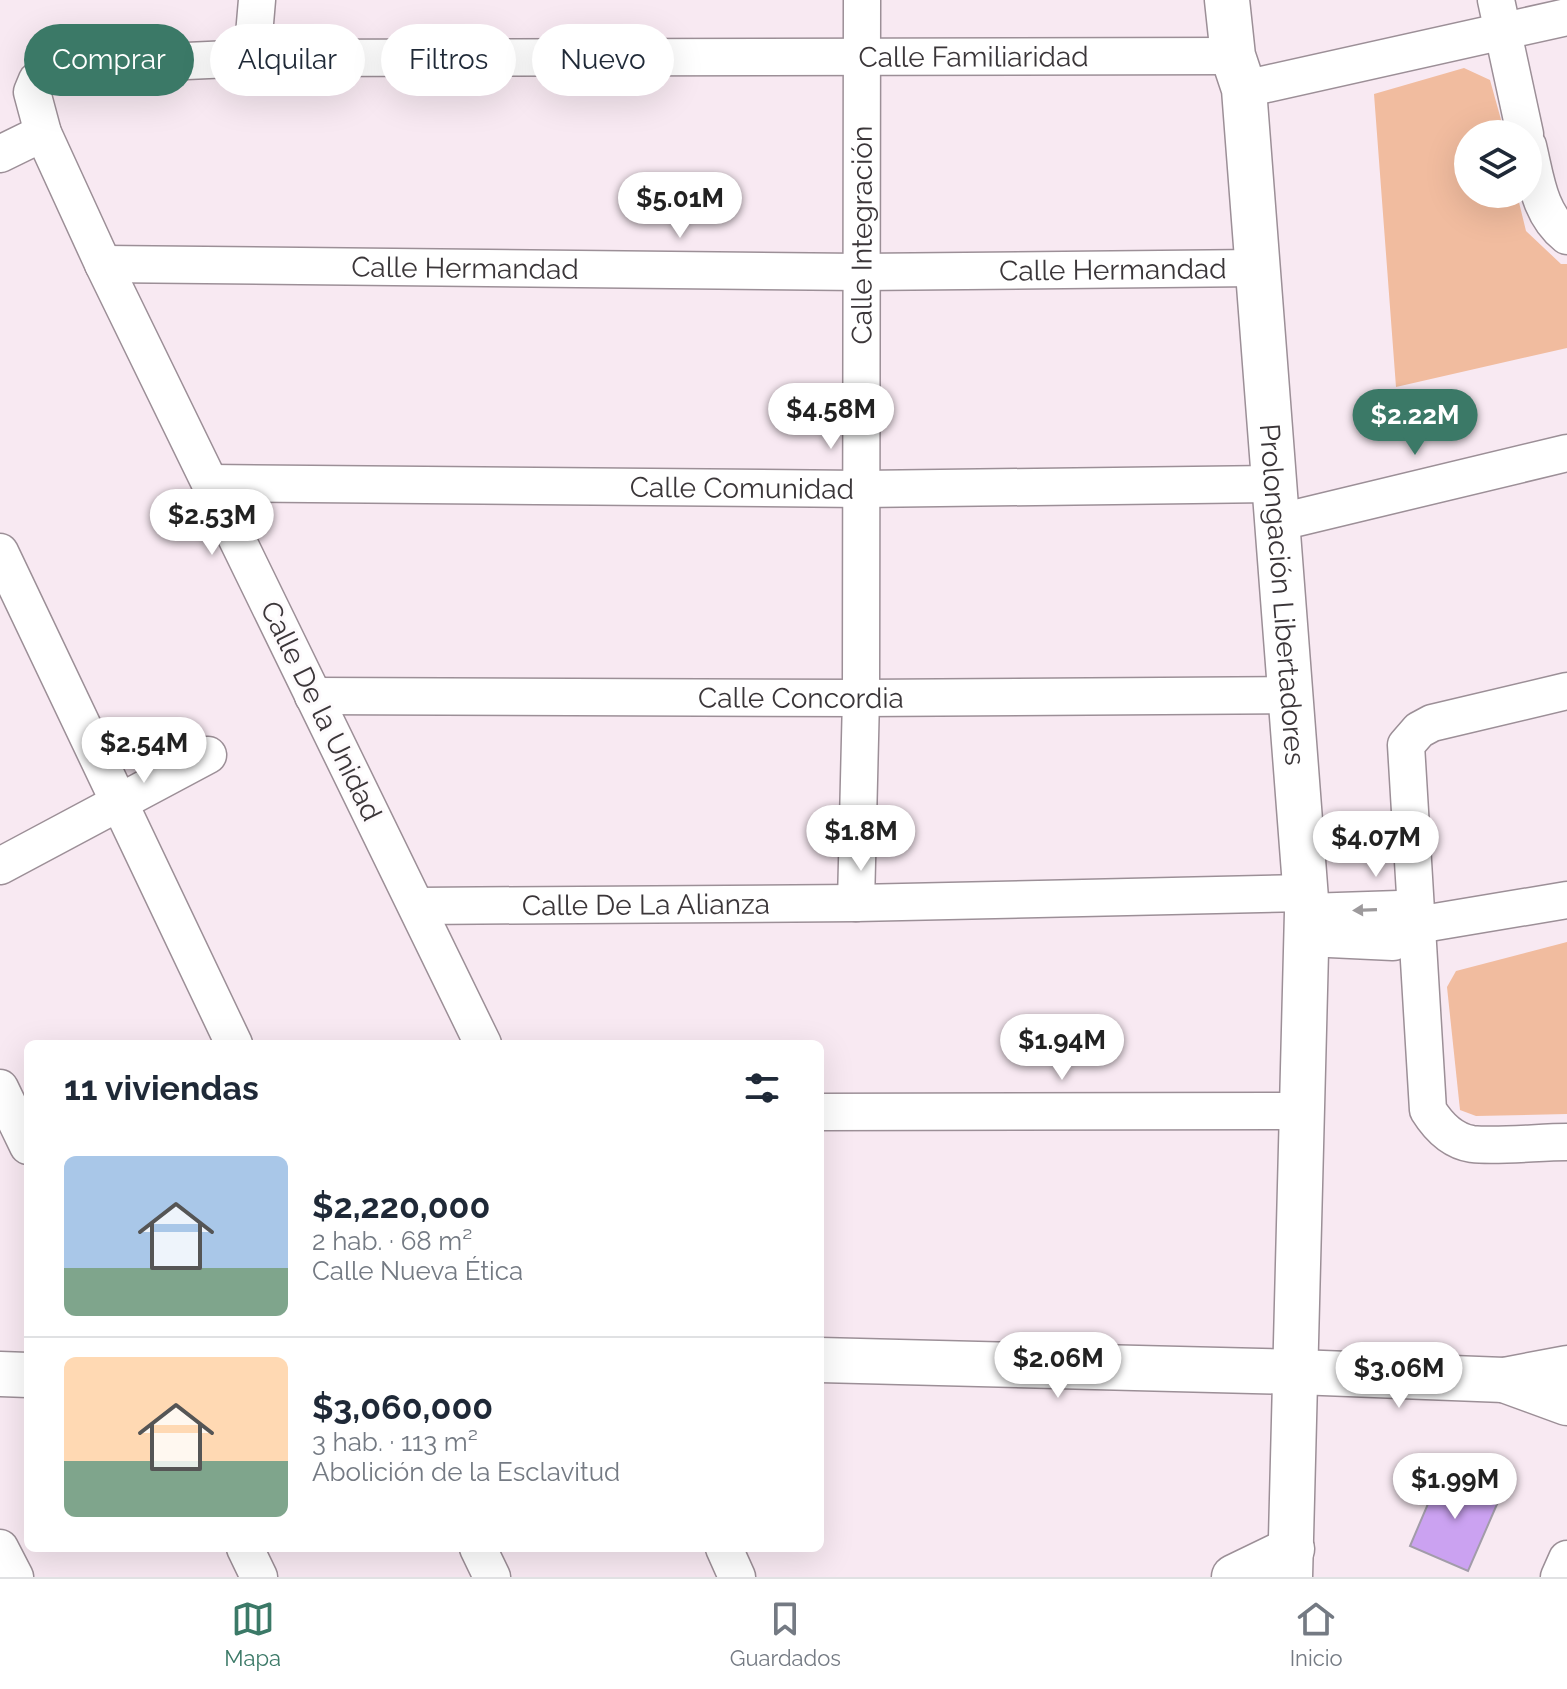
<!DOCTYPE html>
<html lang="es">
<meta charset="utf-8">
<style>
body{margin:0;font-family:Raleway,sans-serif;background:#f6f6f7;color:#1f2937;height:100vh;display:flex;flex-direction:column;font-size:30px;white-space:nowrap}
*{box-sizing:border-box;margin:0}
p{font-size:26px;color:#747a83}
.icon{flex:none;width:44px;height:44px;fill:none;stroke:currentColor;stroke-width:2;stroke-linecap:round;stroke-linejoin:round}
.map{position:relative;flex:1;overflow:hidden}
.drawer{position:absolute;left:24px;top:1040px;width:800px;height:512px;display:flex;flex-direction:column;background:#fff;border-radius:12px;box-shadow:0 8px 32px #0002}
.drawer>*{flex:none}
.banner{position:absolute;left:24px;top:24px;width:800px;height:72px;display:flex;gap:16px}
.tools{position:absolute;left:1454px;top:120px;display:grid;gap:16px}
.tools a{display:grid;place-items:center;width:88px;height:88px;border-radius:50%;background:#fff;box-shadow:0 8px 32px #0002;font-size:40px}
.price{position:absolute;translate:-50% -68px;padding:0 18px;border-radius:28px;background:#fff;color:#222;font-size:26px;line-height:52px;filter:drop-shadow(0 2px 4px #0008)}
.price::after{content:'';position:absolute;left:50%;top:48px;width:24px;height:18px;margin-left:-12px;background:inherit;clip-path:polygon(0 0,100% 0,50% 100%)}
.price.on{background:#3b7967;color:#fff}
ul{padding:0;list-style:none}
li{display:flex;align-items:center;gap:24px;height:200px;padding:0 40px}
li+li{border-top:2px solid #e0e1e3}
li span{display:grid;place-items:center;flex:none;width:224px;height:160px;border-radius:12px;color:#555}
li>.icon{margin-inline-start:auto}
span .icon{width:96px;height:96px;fill:#fffc;stroke-width:1}
li b{font-size:34px}
h2{display:flex;justify-content:space-between;align-items:center;height:96px;padding:0 40px;font-size:34px}
.pill{padding:0 28px;border-radius:36px;background:#fff;box-shadow:0 8px 32px #0002;font-size:28px;line-height:72px}
.pill.on{background:#3b7967;color:#fff}
.menu{display:flex;justify-content:space-around;align-items:center;height:112px;border-top:2px solid #e0e1e3;background:#fff;font-size:22px;color:#747a83}
.menu a{display:grid;justify-items:center;gap:4px}
.menu .on{color:#3b7967}
.map>svg:first-child{display:block}
</style>
<div class="map">
<svg width="1567" height="1577" viewBox="0 0 1567 1577">
<rect width="100%" height="100%" fill="#f8e9f2"/>
<g fill="#f1bc9f">
<polygon points="1464,68 1490,80 1505,134 1468,134 1468,194 1517,194 1526,231 1561,264 1567,264 1567,348 1396,387 1374,94"/>
<polygon points="1567,942 1567,1114 1476,1116 1460,1110 1447,987 1456,971"/>
</g>
<polygon fill="#cba2f1" stroke="#a29ca9" stroke-width="2" points="1442,1471 1501,1495 1468,1571 1410,1546"/>
<g fill="none" stroke-linecap="round" stroke-linejoin="round">
<defs>
<g id="minor">
<polyline points="1496,0 1525,134"/>
<polyline points="252,58 257,0"/>
<polyline points="1244,89 1567,17"/>
<path d="M1528,146c8,33 11,68 39,90"/>
<polyline points="0,154 43,133"/>
<path id="s1" d="M103,264l757,8 397,-4"/>
<path id="s2" d="M210,483l652,6 412,-5"/>
<polyline points="1276,523 1567,453"/>
<polyline points="0,552 234,1044"/>
<path d="M1567,691l-135,32 -13,7 -13,15 22,365c10,16 24,31 44,34 25,3 68,-2 95,-2"/>
<path id="s3" d="M313,696l548,2 429,-3"/>
<polyline points="0,866 208,755"/>
<path id="s4" d="M856,903l5,-205 1,-698"/>
<path id="s5" d="M418,906l438,-3 449,-10"/>
<polyline points="1307,912 1399,909 1417,925"/>
<polyline points="1308,938 1393,942 1417,925 1567,900"/>
<path id="s6" d="M483,1044l-380,-780 -60,-131 -11,-41 5,-12 19,-13 196,-9 981,-2"/>
<polyline points="0,1088 28,1146"/>
<polyline points="820,1112 1304,1111"/>
<polyline points="0,1548 15,1577"/>
<polyline points="245,1548 259,1577"/>
<polyline points="478,1548 492,1577"/>
<polyline points="724,1548 737,1577"/>
<polyline points="1559,1577 1567,1559"/>
</g>
<g id="tertiary">
<path id="s7" d="M1227,0l6,56 11,33 63,823 -17,665"/>
<polyline points="820,1360 1297,1372 1504,1380 1567,1368"/>
<polyline points="0,1374 28,1375"/>
<polyline points="1504,1380 1567,1403"/>
<polyline points="1234,1577 1292,1549"/>
</g>
</defs>
<use href="#minor" stroke="#9c8f97" stroke-width="39"/>
<use href="#tertiary" stroke="#9c8f97" stroke-width="47"/>
<use href="#minor" stroke="#fff" stroke-width="36"/>
<use href="#tertiary" stroke="#fff" stroke-width="44"/>
</g>
<defs><path id="oneway-solid" d="M-6-.8H1V-3.2L6.5 0L1 3.2V.8H-6Z" transform="scale(2)"/></defs>
<use fill="#9d9a9c" href="#oneway-solid" transform="translate(1365 910) rotate(178)"/>
<g text-anchor="middle" dominant-baseline="central" stroke-width="6" stroke-linejoin="round" paint-order="stroke">
<g font-size="28" fill="#3b3639" stroke="#fdfafc">
<text stroke="none"><textPath href="#s6" startOffset="2008">Calle Familiaridad</textPath></text>
<text stroke="none"><textPath href="#s4" startOffset="668">Calle Integración</textPath></text>
<text stroke="none"><textPath href="#s1" startOffset="362">Calle Hermandad</textPath></text>
<text stroke="none"><textPath href="#s1" startOffset="1010">Calle Hermandad</textPath></text>
<text stroke="none"><textPath href="#s2" startOffset="532">Calle Comunidad</textPath></text>
<text stroke="none"><textPath href="#s7" startOffset="598">Prolongación Libertadores</textPath></text>
<text stroke="none"><textPath href="#s3" startOffset="488">Calle Concordia</textPath></text>
<text transform="translate(321 711) rotate(64)">Calle De la Unidad</text>
<text stroke="none"><textPath href="#s5" startOffset="228">Calle De La Alianza</textPath></text>
</g>
</g>
</svg>
<div class="tools">
<a><svg class="icon" aria-label="layers" viewBox="0 0 24 24"><path d="M12 4l9 5-9 5-9-5zM3 14l9 5 9-5"/></svg></a>
</div>
<b class="price" style="left:680px;top:240px">$5.01M</b>
<b class="price" style="left:831px;top:451px">$4.58M</b>
<b class="price on" style="left:1415px;top:457px">$2.22M</b>
<b class="price" style="left:212px;top:557px">$2.53M</b>
<b class="price" style="left:144px;top:785px">$2.54M</b>
<b class="price" style="left:861px;top:873px">$1.8M</b>
<b class="price" style="left:1376px;top:879px">$4.07M</b>
<b class="price" style="left:1062px;top:1082px">$1.94M</b>
<b class="price" style="left:1058px;top:1400px">$2.06M</b>
<b class="price" style="left:1399px;top:1410px">$3.06M</b>
<b class="price" style="left:1455px;top:1521px">$1.99M</b>
<div class="banner">
<a class="pill on">Comprar</a>
<a class="pill">Alquilar</a>
<a class="pill">Filtros</a>
<a class="pill">Nuevo</a>
</div>
<section class="drawer">
<h2>11 viviendas<svg class="icon" aria-label="filters" viewBox="0 0 24 24"><path d="M4 7h16M4 17h16"/><circle cx="9" cy="7" r="2"/><circle cx="15" cy="17" r="2"/></svg></h2>
<ul>
<li><span style="background:linear-gradient(#a9c7e8 70%,#7fa58c 0)"><svg class="icon" aria-label="home" viewBox="0 0 24 24"><path d="M3 11l9-7 9 7M6 9v11h12V9"/></svg></span><div><b>$2,220,000</b><p>2 hab. · 68 m²</p><p>Calle Nueva Ética</p></div></li>
<li><span style="background:linear-gradient(#ffd9b3 65%,#7fa58c 0)"><svg class="icon" aria-label="home" viewBox="0 0 24 24"><path d="M3 11l9-7 9 7M6 9v11h12V9"/></svg></span><div><b>$3,060,000</b><p>3 hab. · 113 m²</p><p>Abolición de la Esclavitud</p></div></li>
</ul>
</section>
</div>
<nav class="menu">
<a class="on"><svg class="icon" aria-label="map" viewBox="0 0 24 24"><path d="M3 6l6-2 6 2 6-2v14l-6 2-6-2-6 2zM9 4v14M15 6v14"/></svg>Mapa</a>
<a><svg class="icon" aria-label="saved" viewBox="0 0 24 24"><path d="M7 4h10v16l-5-4-5 4z"/></svg>Guardados</a>
<a><svg class="icon" aria-label="home" viewBox="0 0 24 24"><path d="M3 11l9-7 9 7M6 9v11h12V9"/></svg>Inicio</a>
</nav>
